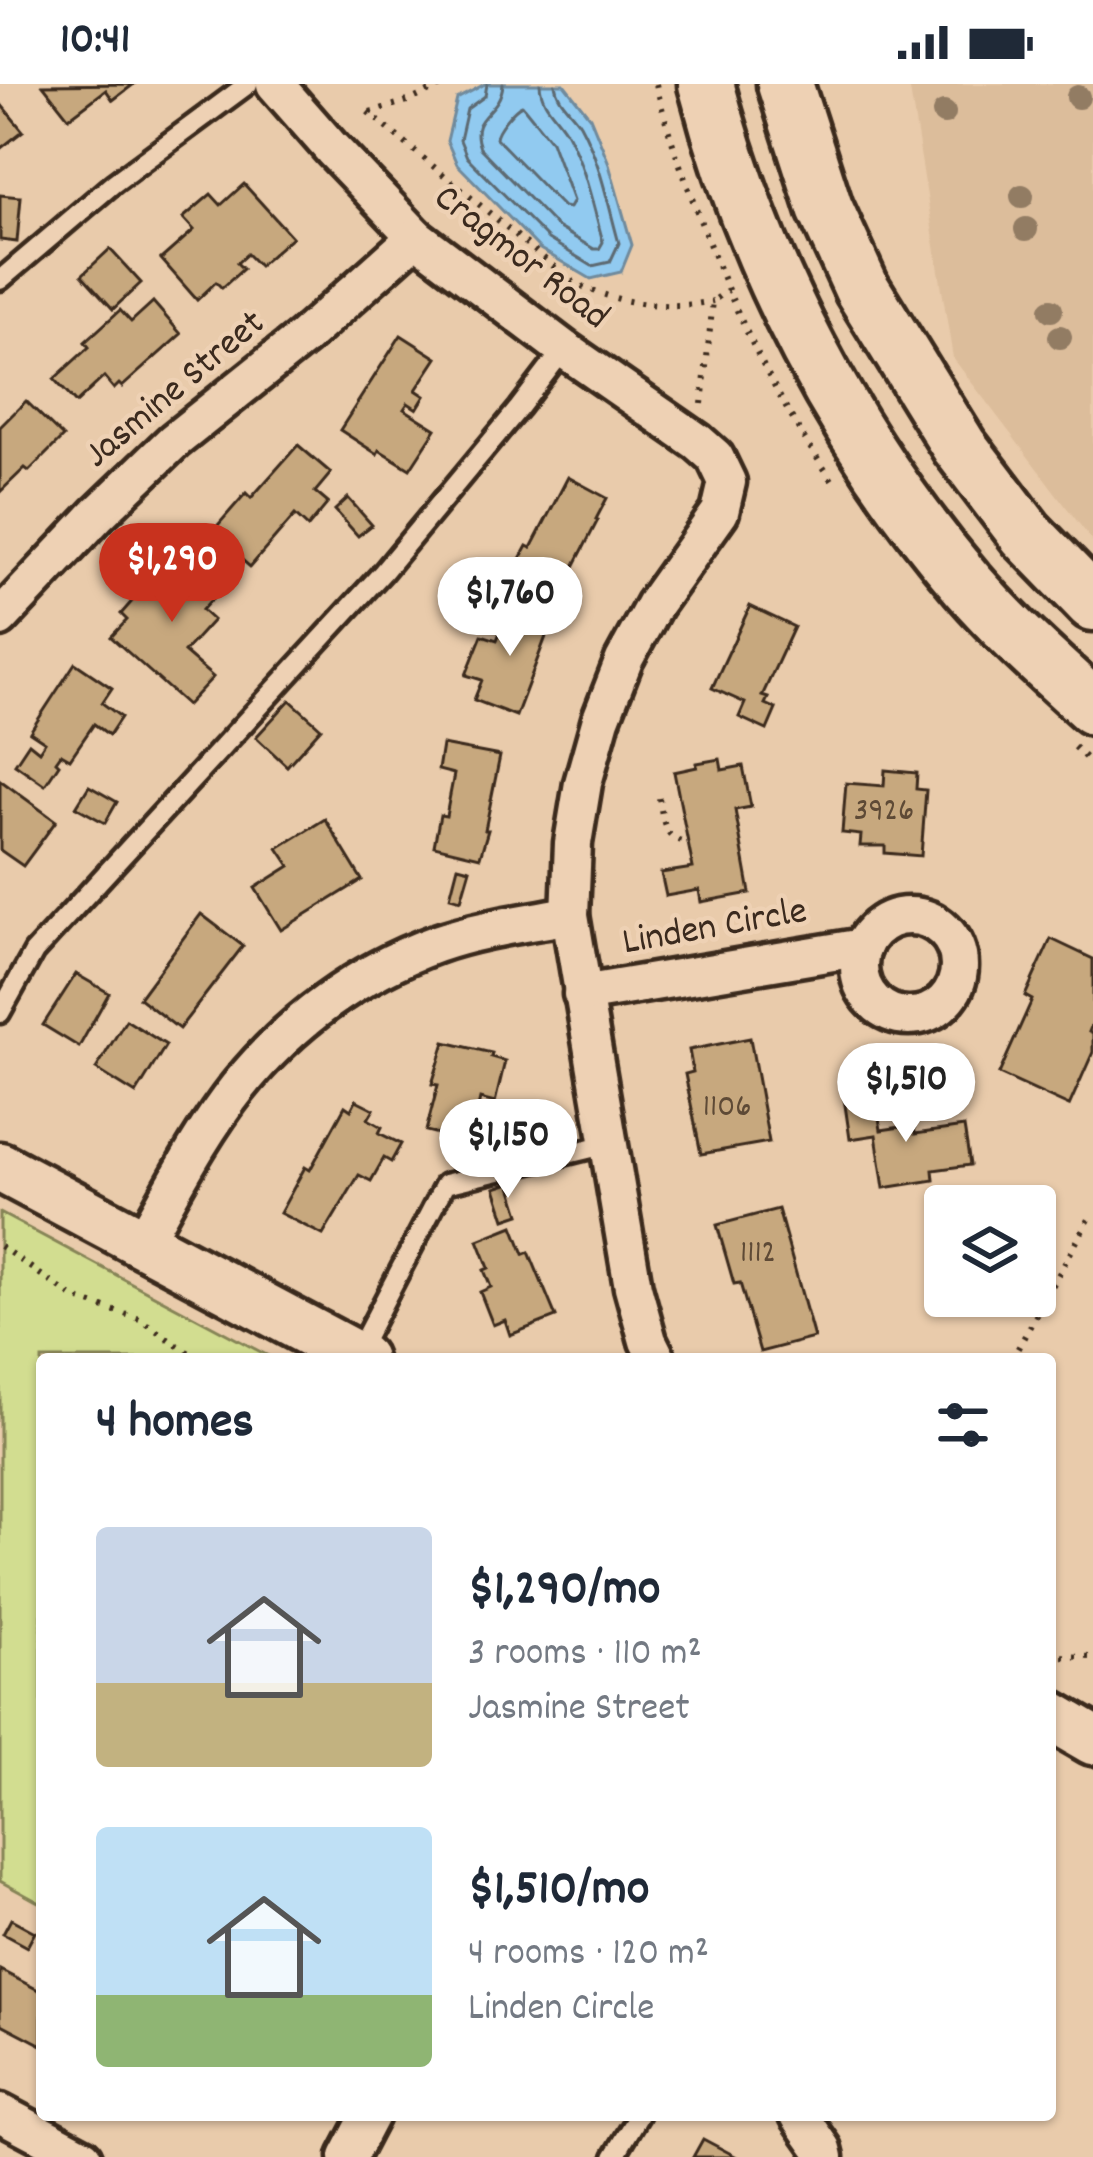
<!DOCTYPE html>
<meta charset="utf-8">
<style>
body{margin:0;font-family:Dekko,sans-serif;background:#f2f2f3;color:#1f2937;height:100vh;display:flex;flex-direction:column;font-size:45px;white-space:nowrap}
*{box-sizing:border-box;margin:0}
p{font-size:39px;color:#747a83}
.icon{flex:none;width:66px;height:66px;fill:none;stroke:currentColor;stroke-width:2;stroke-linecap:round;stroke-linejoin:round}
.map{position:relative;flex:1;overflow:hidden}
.details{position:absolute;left:36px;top:1269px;width:1020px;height:768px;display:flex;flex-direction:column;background:#fff;border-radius:12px;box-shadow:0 3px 9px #0004}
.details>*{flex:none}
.buttons{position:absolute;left:924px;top:1101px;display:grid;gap:24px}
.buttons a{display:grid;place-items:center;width:132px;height:132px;border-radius:12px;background:#fff;box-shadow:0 3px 9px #0004;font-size:60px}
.price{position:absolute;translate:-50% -102px;padding:0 27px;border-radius:42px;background:#fff;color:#222;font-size:39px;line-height:78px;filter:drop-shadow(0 3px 6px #0008)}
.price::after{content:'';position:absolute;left:50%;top:72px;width:36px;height:27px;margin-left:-18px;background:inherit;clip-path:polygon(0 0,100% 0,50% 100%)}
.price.selected{background:#c8321e;color:#fff}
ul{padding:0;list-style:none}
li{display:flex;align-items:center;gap:36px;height:300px;padding:0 60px}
li span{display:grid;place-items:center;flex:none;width:336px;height:240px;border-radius:12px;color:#555}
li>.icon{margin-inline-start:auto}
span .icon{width:144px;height:144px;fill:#fffc;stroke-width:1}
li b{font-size:51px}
h2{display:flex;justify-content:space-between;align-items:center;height:144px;padding:0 60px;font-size:51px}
.status{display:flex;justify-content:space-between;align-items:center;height:84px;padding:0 60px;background:#fff;direction:ltr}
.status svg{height:33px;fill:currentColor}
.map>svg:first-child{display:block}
</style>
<div class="status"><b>10:41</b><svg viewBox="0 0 49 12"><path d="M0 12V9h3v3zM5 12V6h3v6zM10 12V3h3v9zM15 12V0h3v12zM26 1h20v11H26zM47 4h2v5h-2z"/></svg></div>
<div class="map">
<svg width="1093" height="2073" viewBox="0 0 1093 2073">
<rect width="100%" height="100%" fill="#e9cbab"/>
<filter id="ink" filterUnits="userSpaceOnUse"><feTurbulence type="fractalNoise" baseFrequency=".00833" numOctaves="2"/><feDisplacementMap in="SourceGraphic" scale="24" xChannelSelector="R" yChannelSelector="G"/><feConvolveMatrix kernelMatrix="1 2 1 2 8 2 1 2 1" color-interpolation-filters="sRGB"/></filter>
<g filter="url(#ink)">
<polygon fill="#dcbd9b" points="909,0 1093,0 1093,458 953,274"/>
<polygon fill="#d2dd90" stroke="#868457" stroke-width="3" points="0,1129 274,1275 42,1275 42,1820 0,1797"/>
<polygon fill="#91caf0" stroke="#6f8a9c" stroke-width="3" points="485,0 564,0 590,33 608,77 632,161 621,188 591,195 540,165 457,80 447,57 457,15"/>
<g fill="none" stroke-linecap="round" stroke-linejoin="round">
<g stroke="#5d6a72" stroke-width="3">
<path d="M487,0l-2,12 -18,13 -7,31 7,17 81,82 44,27 18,-4 9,-19c-11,-39 -19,-83 -39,-119 -9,-14 -23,-23 -25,-40"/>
<path d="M503,0c-3,32 -36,30 -23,64l77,79 37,22h5l4,-7c-10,-36 -18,-76 -36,-109 -10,-18 -26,-27 -27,-49"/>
<path d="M522,21l29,36 22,60 -4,7 -6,-1 -67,-69c0,-8 18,-30 26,-33z"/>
</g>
</g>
<g fill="#c7a87e" stroke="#3b2a1e" stroke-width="3">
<polygon points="134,0 113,16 106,6 69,34 43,1"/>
<polygon points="0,19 23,47 0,65"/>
<polygon points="244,100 292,153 259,182 247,170 237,179 243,185 222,204 216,198 197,216 161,175 194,146 183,134 211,110 221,121"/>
<polygon points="0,111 21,113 17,158 0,156"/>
<polygon points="110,165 141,199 113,225 82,191"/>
<polygon points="153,218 181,250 122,303 119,300 114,305 104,293 76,319 54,295 89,263 85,258 120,226 131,238"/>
<polygon points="401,251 437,274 416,306 425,312 417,325 408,319 404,325 436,345 410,385 379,366 377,370 340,346"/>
<polygon points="26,317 63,353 29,387 25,384 0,408 0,343"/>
<polygon points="298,361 331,389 315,408 328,419 308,443 295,431 250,483 211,449 246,409 251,414"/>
<polygon points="568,393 607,414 596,435 598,436 564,502 544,492 537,505 517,495 523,485 516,482 527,462 531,464"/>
<polygon points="348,414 372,441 358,452 335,426"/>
<polygon points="190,465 227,498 202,526 213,536 184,568 213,593 187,621 111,553 127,536 121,530 149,498 155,504"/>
<polygon points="512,518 553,534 516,632 474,616 482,596 466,591 482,551 497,556"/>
<polygon points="750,522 794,543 762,612 768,614 765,620 776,625 767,646 739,633 745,619 712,604"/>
<polygon points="75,579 112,604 102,619 121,633 109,651 94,640 70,675 61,670 56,677 59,680 45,701 15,680 29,659 39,667 45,658 30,648"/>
<polygon points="290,616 321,644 287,682 256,653"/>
<polygon points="442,661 500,672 485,746 488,746 480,773 434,762 440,731 446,732 454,690 438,686"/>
<polygon points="720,675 722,686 743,682 751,723 735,726 750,809 701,818 699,806 666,812 661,789 693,784 674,688 697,683 697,679"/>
<polygon points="885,686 917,689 916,705 926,706 921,772 885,769 885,762 860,762 861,751 842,749 846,699 884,702"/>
<polygon points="0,696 56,737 23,782 0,766"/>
<polygon points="89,702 117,718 105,739 76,723"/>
<polygon points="325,735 362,796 281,846 255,804 290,782 278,764"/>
<polygon points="458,782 470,785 461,816 450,813"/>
<polygon points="201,830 243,862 179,945 139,914"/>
<polygon points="1051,855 1093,875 1093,938 1089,948 1093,950 1093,968 1069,1022 999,990 1032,916 1025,912"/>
<polygon points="76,890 109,909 79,963 43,941"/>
<polygon points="126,936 166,961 136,1010 96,985"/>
<polygon points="750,954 769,1058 701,1070 685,990 693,988 689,966"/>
<polygon points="445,958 492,969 491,973 505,977 495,1019 480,1015 470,1058 426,1047 438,1001 432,1000"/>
<polygon points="875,1009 881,1046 914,1041 915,1050 964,1043 970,1081 933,1086 934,1096 884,1104 876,1051 850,1055 844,1014"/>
<polygon points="356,1016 374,1025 368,1035 382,1043 379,1049 401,1060 391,1078 384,1074 371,1097 359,1091 323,1151 280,1129 305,1083 310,1086 345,1022 351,1026"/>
<polygon points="510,1099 520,1130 505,1135 495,1104"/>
<polygon points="778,1125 814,1254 760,1268 740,1199 734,1200 717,1141"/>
<polygon points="513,1142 524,1170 529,1168 556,1233 510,1251 505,1236 493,1241 480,1208 491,1203 484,1186 489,1184 478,1156"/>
<polygon points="11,1835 35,1848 27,1863 3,1850"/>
<polygon points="0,1886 42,1908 42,1961 0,1939"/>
<polygon points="703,2055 737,2073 693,2073"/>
</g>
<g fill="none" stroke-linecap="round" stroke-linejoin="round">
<defs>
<g id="lane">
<polyline points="0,196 114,99 248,0"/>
<polyline points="0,929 34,868 383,488 519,324 564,265"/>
<polyline points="356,1271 445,1100 608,1060"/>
<polyline points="614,2073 639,2031"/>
</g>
<g id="street">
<polyline points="275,0 332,65 416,153 564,265 698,358 715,373 727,398 720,428 654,521 624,576 601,635 583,699 573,759 570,831 633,1203 648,1257 657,1275"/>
<polyline points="0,534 98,430 174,357 304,253 416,153"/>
<circle cx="909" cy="882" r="50"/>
<polyline points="582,910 863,863"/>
<path d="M142,1159c30,-52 58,-108 96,-156 51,-64 120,-115 198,-143 42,-15 90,-21 134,-29"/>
<polyline points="0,2029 83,2073"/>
<polyline points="799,2031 823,2065 825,2073"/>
<polyline points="348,2073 370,2031"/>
</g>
<g id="secondary">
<polyline points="0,1083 361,1275"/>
<polyline points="1050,1631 1093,1656"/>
</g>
<g id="primary">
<path d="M706,0c47,181 140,359 262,501 38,44 82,83 125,122"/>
<polyline points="785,0 825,124 862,205 959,362 1026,450 1093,519"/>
</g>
</defs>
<use href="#lane" stroke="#3b2a1e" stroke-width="27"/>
<use href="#street" stroke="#3b2a1e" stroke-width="45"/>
<use href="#secondary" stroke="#3b2a1e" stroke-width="57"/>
<use href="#primary" stroke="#3b2a1e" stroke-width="63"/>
<g stroke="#3b2a1e" stroke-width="6" stroke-dasharray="3 9" stroke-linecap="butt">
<path d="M656,0c9,39 22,76 36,114 36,100 81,200 143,286"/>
<path d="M368,28l202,168c42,23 95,31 143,21"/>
<polyline points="370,28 411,16 445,0"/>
<polyline points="702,320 713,217 728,206"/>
<polyline points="1074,663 1093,681"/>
<path d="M659,714c4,21 4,42 29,44"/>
<polyline points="0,1162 74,1214 140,1235 184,1266 202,1275"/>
<polyline points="1012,1275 1093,1128"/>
<polyline points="1050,1572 1093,1573"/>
</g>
<use href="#lane" stroke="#eed1b4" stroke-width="18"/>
<use href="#street" stroke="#eed1b4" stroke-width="36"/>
<use href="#secondary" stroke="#eed1b4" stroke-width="48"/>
<use href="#primary" stroke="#eed1b4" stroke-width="54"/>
</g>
<g fill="#927c64">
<circle cx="1078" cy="13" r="12"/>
<circle cx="944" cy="29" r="12"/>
<circle cx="1022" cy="112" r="12"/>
<circle cx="1026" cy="145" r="12"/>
<circle cx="1051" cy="226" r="12"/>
<circle cx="1060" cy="253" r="12"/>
</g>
</g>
<g text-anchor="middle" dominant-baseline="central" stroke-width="9" stroke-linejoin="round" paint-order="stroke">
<g font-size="33" fill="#5e4a36">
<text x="884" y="728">3926</text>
<text x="727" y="1024">1106</text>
<text x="758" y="1170">1112</text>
</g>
<g font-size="39" fill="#3b2a1e" stroke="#eed1b4">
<text transform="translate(520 175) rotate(38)">Cragmor Road</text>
<text transform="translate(176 307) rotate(-40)">Jasmine Street</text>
<text transform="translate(715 845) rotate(-10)">Linden Circle</text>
</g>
</g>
</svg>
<div class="buttons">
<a><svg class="icon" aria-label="layers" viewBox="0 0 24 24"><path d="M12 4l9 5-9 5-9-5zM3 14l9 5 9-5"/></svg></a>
</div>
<b class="price selected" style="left:172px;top:541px">$1,290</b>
<b class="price" style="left:510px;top:575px">$1,760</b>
<b class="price" style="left:906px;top:1061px">$1,510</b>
<b class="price" style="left:508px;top:1117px">$1,150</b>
<section class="details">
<h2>4 homes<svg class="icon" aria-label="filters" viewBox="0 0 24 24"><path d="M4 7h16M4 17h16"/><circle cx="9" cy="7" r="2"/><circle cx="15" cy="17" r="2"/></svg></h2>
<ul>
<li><span style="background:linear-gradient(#c9d6e8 65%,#c2b280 0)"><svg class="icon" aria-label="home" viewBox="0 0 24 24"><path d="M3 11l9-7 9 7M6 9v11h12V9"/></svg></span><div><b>$1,290/mo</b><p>3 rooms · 110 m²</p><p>Jasmine Street</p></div></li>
<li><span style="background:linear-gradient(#bfe0f5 70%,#8fb573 0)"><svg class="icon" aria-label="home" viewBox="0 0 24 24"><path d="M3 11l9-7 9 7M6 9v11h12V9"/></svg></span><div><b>$1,510/mo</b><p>4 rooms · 120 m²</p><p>Linden Circle</p></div></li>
</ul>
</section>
</div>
